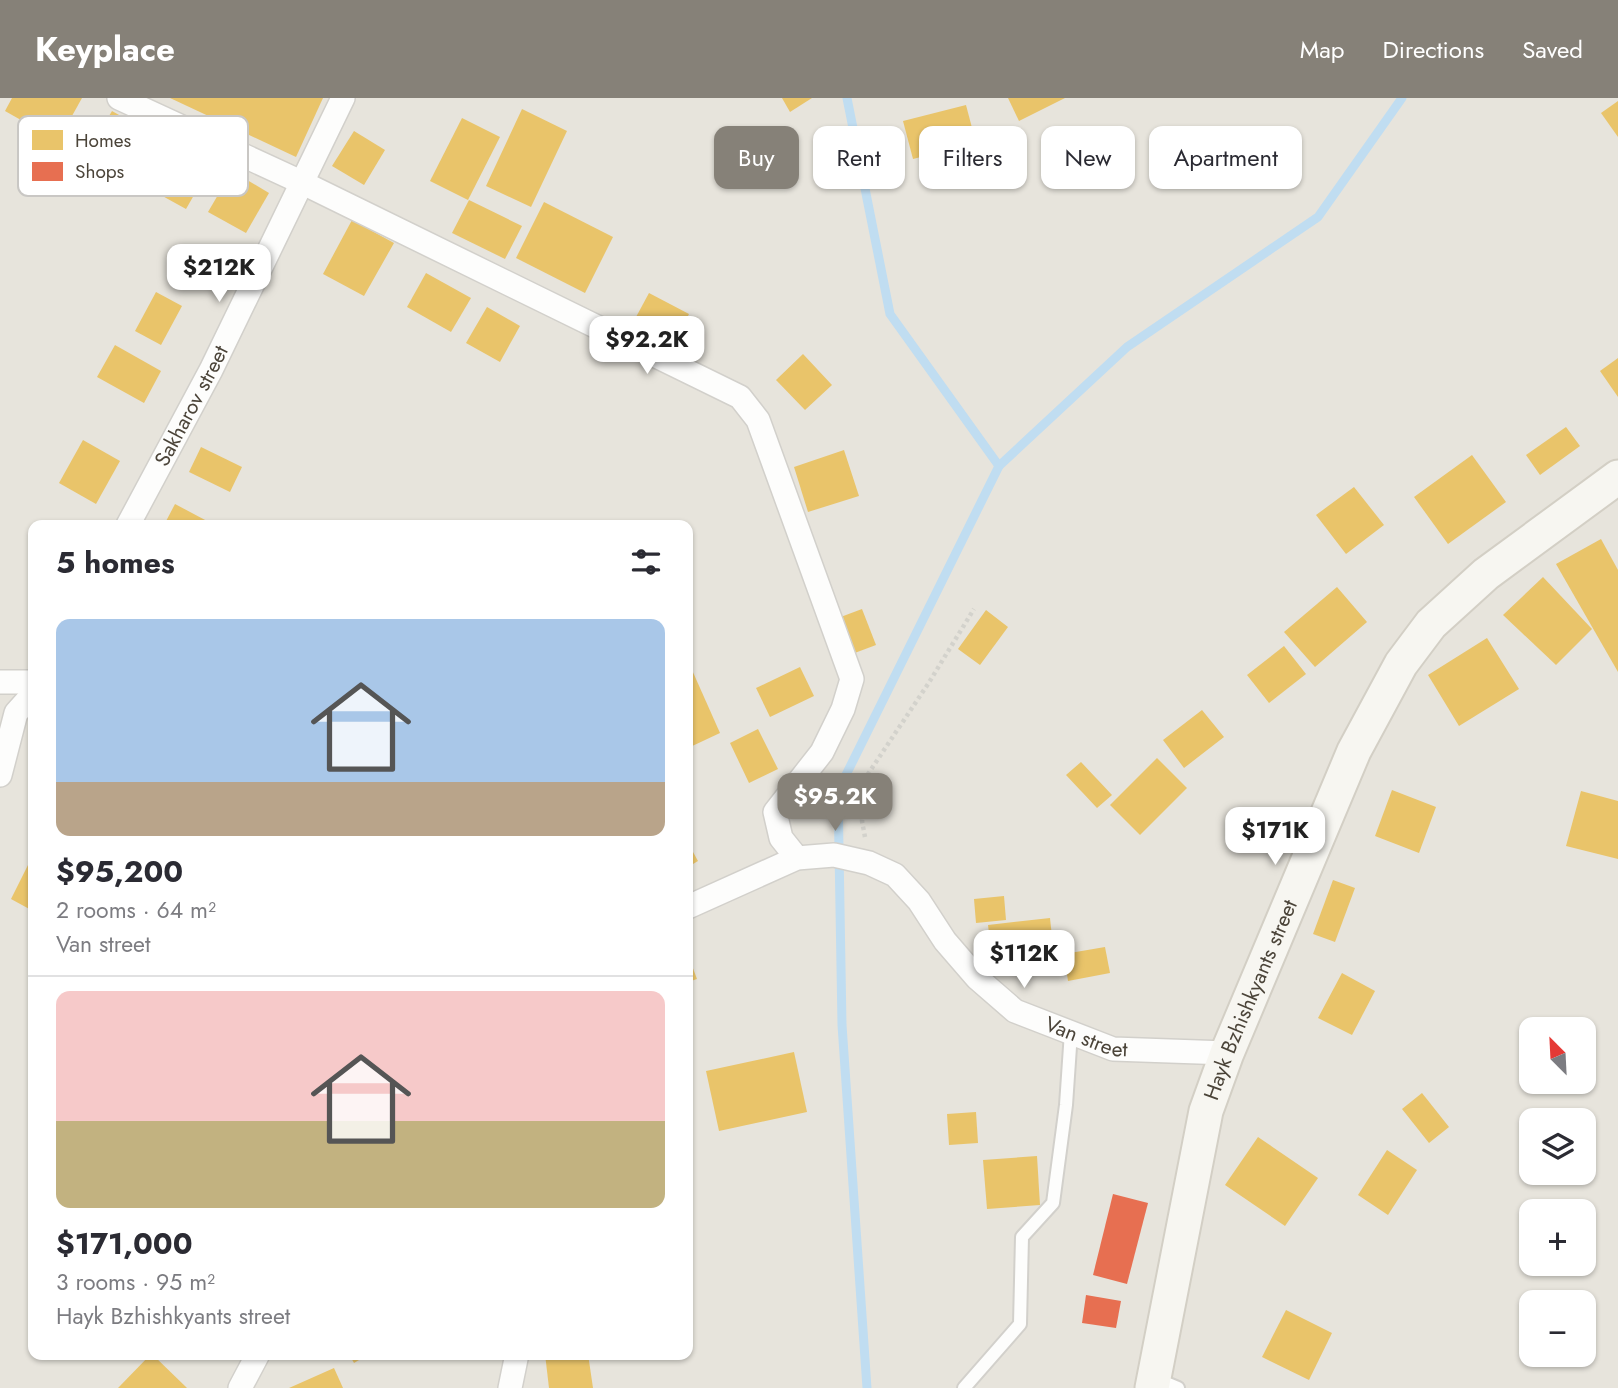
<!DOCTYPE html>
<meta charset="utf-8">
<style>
body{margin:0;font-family:Jost,sans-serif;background:#f7f7f7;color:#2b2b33;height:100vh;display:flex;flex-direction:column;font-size:26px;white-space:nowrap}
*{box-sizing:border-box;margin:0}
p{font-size:23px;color:#7c7c81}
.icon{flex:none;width:38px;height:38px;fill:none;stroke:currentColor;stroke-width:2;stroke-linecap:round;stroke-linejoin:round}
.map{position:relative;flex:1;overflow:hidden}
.sheet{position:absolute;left:28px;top:422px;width:665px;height:840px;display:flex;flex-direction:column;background:#fff;border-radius:14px;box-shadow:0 2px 5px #0004}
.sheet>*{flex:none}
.banner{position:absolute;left:714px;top:28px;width:665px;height:63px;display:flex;gap:14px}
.needle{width:46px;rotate:336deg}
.tools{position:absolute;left:1519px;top:919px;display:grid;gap:14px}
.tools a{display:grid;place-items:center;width:77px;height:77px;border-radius:14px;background:#fff;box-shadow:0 2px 5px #0004;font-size:35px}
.price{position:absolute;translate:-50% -60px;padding:0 16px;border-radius:14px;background:#fff;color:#222;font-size:23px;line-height:46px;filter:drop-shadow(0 2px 4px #0008)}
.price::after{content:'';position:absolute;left:50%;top:42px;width:21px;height:16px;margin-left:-10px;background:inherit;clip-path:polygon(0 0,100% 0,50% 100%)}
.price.selected{background:#868178;color:#fff}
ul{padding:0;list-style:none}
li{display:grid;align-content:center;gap:14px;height:371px;padding:0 28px}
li+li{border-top:2px solid #e1e1e2}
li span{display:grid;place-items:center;height:217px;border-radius:14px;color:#555}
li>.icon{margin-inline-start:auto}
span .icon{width:126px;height:126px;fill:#fffc;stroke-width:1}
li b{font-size:30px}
h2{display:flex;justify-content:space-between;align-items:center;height:84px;padding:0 28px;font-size:30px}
.tag{padding:0 24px;border-radius:14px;background:#fff;box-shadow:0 2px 5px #0004;font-size:24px;line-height:63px}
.tag.selected{background:#868178;color:#fff}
header{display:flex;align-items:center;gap:42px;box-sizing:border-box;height:98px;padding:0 35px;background:#868178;color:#fff}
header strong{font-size:33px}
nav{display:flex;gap:38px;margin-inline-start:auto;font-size:24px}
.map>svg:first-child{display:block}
</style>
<header>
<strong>Keyplace</strong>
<nav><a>Map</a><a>Directions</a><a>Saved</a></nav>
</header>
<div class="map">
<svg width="1618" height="1290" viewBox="0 0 1618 1290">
<rect width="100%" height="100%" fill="#f4f2ee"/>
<path fill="#e7e4dc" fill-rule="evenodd" d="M0,0h1618v1290h-1618zM33,427h655v829h-655zM1531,931h53v53h-53zM1531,1022h53v52h-53zM1531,1113h53v53h-53zM1531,1204h53v52h-53z"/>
<g fill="#e9c46a">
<polygon points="12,0 82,0 58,43 5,13"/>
<polygon points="170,0 323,0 296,59"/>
<polygon points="782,0 812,0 790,14"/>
<polygon points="1008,0 1065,0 1019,23"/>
<polygon points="1618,3 1618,39 1601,15"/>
<polygon points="966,7 976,45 913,61 903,23"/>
<polygon points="522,11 567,33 531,109 486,88"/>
<polygon points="112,13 158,39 139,71 93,45"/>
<polygon points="462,20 500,39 468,102 430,83"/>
<polygon points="354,33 385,52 364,87 332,68"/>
<polygon points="172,49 209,71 186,111 148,90"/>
<polygon points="232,73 269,95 246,135 208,114"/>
<polygon points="469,102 522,128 505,161 452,135"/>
<polygon points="544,104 613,139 585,195 516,160"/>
<polygon points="352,122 394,145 364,198 323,176"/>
<polygon points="426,175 471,200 451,234 407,209"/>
<polygon points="156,194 182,208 161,247 135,233"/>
<polygon points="649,195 689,216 670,253 629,232"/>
<polygon points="487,209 520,228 500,264 466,245"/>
<polygon points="115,247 161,273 144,305 97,279"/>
<polygon points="803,256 832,287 805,312 776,282"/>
<polygon points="1618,260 1618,299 1600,273"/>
<polygon points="1566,329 1580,348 1540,377 1526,357"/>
<polygon points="83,342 120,363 96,406 59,385"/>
<polygon points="201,349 242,369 230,394 189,374"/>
<polygon points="844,352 859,398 808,414 794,369"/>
<polygon points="1472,357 1506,404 1448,446 1414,399"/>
<polygon points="1354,389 1384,427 1346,456 1316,417"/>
<polygon points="175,406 207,423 205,427 164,427"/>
<polygon points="1601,441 1618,472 1618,574 1556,466"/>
<polygon points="1543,479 1592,531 1556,567 1503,517"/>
<polygon points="1337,489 1367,524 1315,569 1284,534"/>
<polygon points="862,511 876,547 852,556 838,520"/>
<polygon points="986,512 1008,529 980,567 958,551"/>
<polygon points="1487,540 1519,591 1459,628 1428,577"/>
<polygon points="1284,548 1306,576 1269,605 1247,577"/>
<polygon points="688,563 720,635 688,650"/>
<polygon points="800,569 814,598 770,619 756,590"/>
<polygon points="1202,612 1224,639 1184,670 1163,642"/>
<polygon points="758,631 778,671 749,685 730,645"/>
<polygon points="1157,660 1187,690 1140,737 1110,707"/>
<polygon points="1081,664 1112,697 1097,710 1066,677"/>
<polygon points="1392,692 1436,709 1419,755 1375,738"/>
<polygon points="1581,693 1618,703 1618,761 1566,748"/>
<polygon points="688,745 698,763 688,769"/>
<polygon points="33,757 33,813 11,801"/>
<polygon points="1333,782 1355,790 1335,844 1313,836"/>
<polygon points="1004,798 1006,822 976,825 974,801"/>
<polygon points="1050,820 1054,858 993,865 988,827"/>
<polygon points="1105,849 1110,875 1068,883 1064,856"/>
<polygon points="688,857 697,881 688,884"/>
<polygon points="1342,875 1375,893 1352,937 1318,920"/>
<polygon points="794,954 807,1014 719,1033 706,973"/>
<polygon points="1422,995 1449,1029 1429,1045 1402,1011"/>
<polygon points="976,1014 978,1045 949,1047 947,1016"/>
<polygon points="1258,1039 1318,1080 1285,1128 1225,1087"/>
<polygon points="1387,1052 1417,1072 1388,1117 1358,1097"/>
<polygon points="1037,1058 1040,1107 987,1111 983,1062"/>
<polygon points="1286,1212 1332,1235 1309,1282 1262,1259"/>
<polygon points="151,1256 152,1256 187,1290 118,1290"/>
<polygon points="349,1256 369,1256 354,1265"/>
<polygon points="545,1256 588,1256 593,1290 549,1290"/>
<polygon points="334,1270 343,1290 289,1290"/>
</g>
<g fill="#e76f51">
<polygon points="1113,1096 1148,1105 1127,1186 1093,1177"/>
<polygon points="1086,1197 1121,1203 1116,1230 1082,1225"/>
</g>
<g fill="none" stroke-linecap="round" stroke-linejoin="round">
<g stroke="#c0ddf1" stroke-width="9">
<polyline points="847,0 890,216 999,368"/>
<polyline points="867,1290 842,927 838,693 999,368 1127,249 1318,119 1402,0"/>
</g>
<defs>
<g id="service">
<polyline points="1154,1280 1178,1290"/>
<polyline points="964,1290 1020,1226 1022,1139 1053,1105 1066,1007 1071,934"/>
</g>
<g id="minor">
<polyline points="119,0 303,85 740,299 758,322 852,581 843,611 822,654 775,714 781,740 797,760"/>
<path id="s1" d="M128,427l83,-155 132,-272"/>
<polyline points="0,584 33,584"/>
<polyline points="0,677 16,615 33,596"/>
<path id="s2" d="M688,809l109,-49 37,-3 35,8 26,12 24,26 26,40 32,37 38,33 98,38 114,4"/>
<polyline points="240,1290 258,1256"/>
<polyline points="510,1290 517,1256"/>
</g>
<g id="secondary">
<path id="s3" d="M1152,1290l54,-277 21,-58 127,-302 47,-87 30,-40 55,-50 132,-97"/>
</g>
</defs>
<use href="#service" stroke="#d2d0cb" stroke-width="16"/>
<use href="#minor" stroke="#d2d0cb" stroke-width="26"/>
<use href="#secondary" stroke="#d3cfc5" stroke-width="37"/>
<polyline stroke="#d3d2cc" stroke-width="4.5" stroke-dasharray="3.5 3.5" stroke-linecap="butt" points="865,739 862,723 868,676 928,586 974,511"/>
<use href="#service" stroke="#fdfdfc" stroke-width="12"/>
<use href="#minor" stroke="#fdfdfc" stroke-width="23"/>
<use href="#secondary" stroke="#f7f6f1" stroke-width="33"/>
</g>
<g text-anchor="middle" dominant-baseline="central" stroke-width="7" stroke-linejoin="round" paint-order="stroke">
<g font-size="21" fill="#4b4439" stroke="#fff">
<text stroke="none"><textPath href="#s1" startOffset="135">Sakharov street</textPath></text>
<text stroke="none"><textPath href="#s3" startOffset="402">Hayk Bzhishkyants street</textPath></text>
<text stroke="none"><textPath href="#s2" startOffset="480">Van street</textPath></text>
</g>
</g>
<rect x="18" y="18" width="230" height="80" rx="10" fill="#fff" stroke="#c9c7c4" stroke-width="2"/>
<rect x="32" y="32" width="31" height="20" fill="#e9c46a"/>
<rect x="32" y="64" width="31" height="19" fill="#e76f51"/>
<g font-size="19" fill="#4b4439">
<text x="75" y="49">Homes</text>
<text x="75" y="80">Shops</text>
</g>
</svg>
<div class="tools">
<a><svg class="needle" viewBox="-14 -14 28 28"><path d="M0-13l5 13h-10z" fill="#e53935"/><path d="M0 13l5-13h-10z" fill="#7c7c81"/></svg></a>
<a><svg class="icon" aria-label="layers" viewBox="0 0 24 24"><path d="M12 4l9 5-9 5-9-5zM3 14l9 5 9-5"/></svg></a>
<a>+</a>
<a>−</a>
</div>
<b class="price" style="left:219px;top:206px">$212K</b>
<b class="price" style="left:647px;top:278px">$92.2K</b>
<b class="price selected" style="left:835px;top:735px">$95.2K</b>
<b class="price" style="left:1275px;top:769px">$171K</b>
<b class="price" style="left:1024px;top:892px">$112K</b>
<div class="banner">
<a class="tag selected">Buy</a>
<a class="tag">Rent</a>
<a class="tag">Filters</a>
<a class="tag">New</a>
<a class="tag">Apartment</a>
</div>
<section class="sheet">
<h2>5 homes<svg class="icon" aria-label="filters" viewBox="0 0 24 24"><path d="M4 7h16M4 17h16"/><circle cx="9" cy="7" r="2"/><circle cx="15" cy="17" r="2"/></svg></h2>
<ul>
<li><span style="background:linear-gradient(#a9c7e8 75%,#b9a48a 0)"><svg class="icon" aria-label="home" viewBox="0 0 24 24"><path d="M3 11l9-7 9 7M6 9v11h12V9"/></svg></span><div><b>$95,200</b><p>2 rooms · 64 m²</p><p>Van street</p></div></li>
<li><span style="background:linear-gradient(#f6c9c9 60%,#c2b280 0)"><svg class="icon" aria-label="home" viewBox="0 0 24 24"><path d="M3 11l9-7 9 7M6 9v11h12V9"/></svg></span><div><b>$171,000</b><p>3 rooms · 95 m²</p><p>Hayk Bzhishkyants street</p></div></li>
</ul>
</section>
</div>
